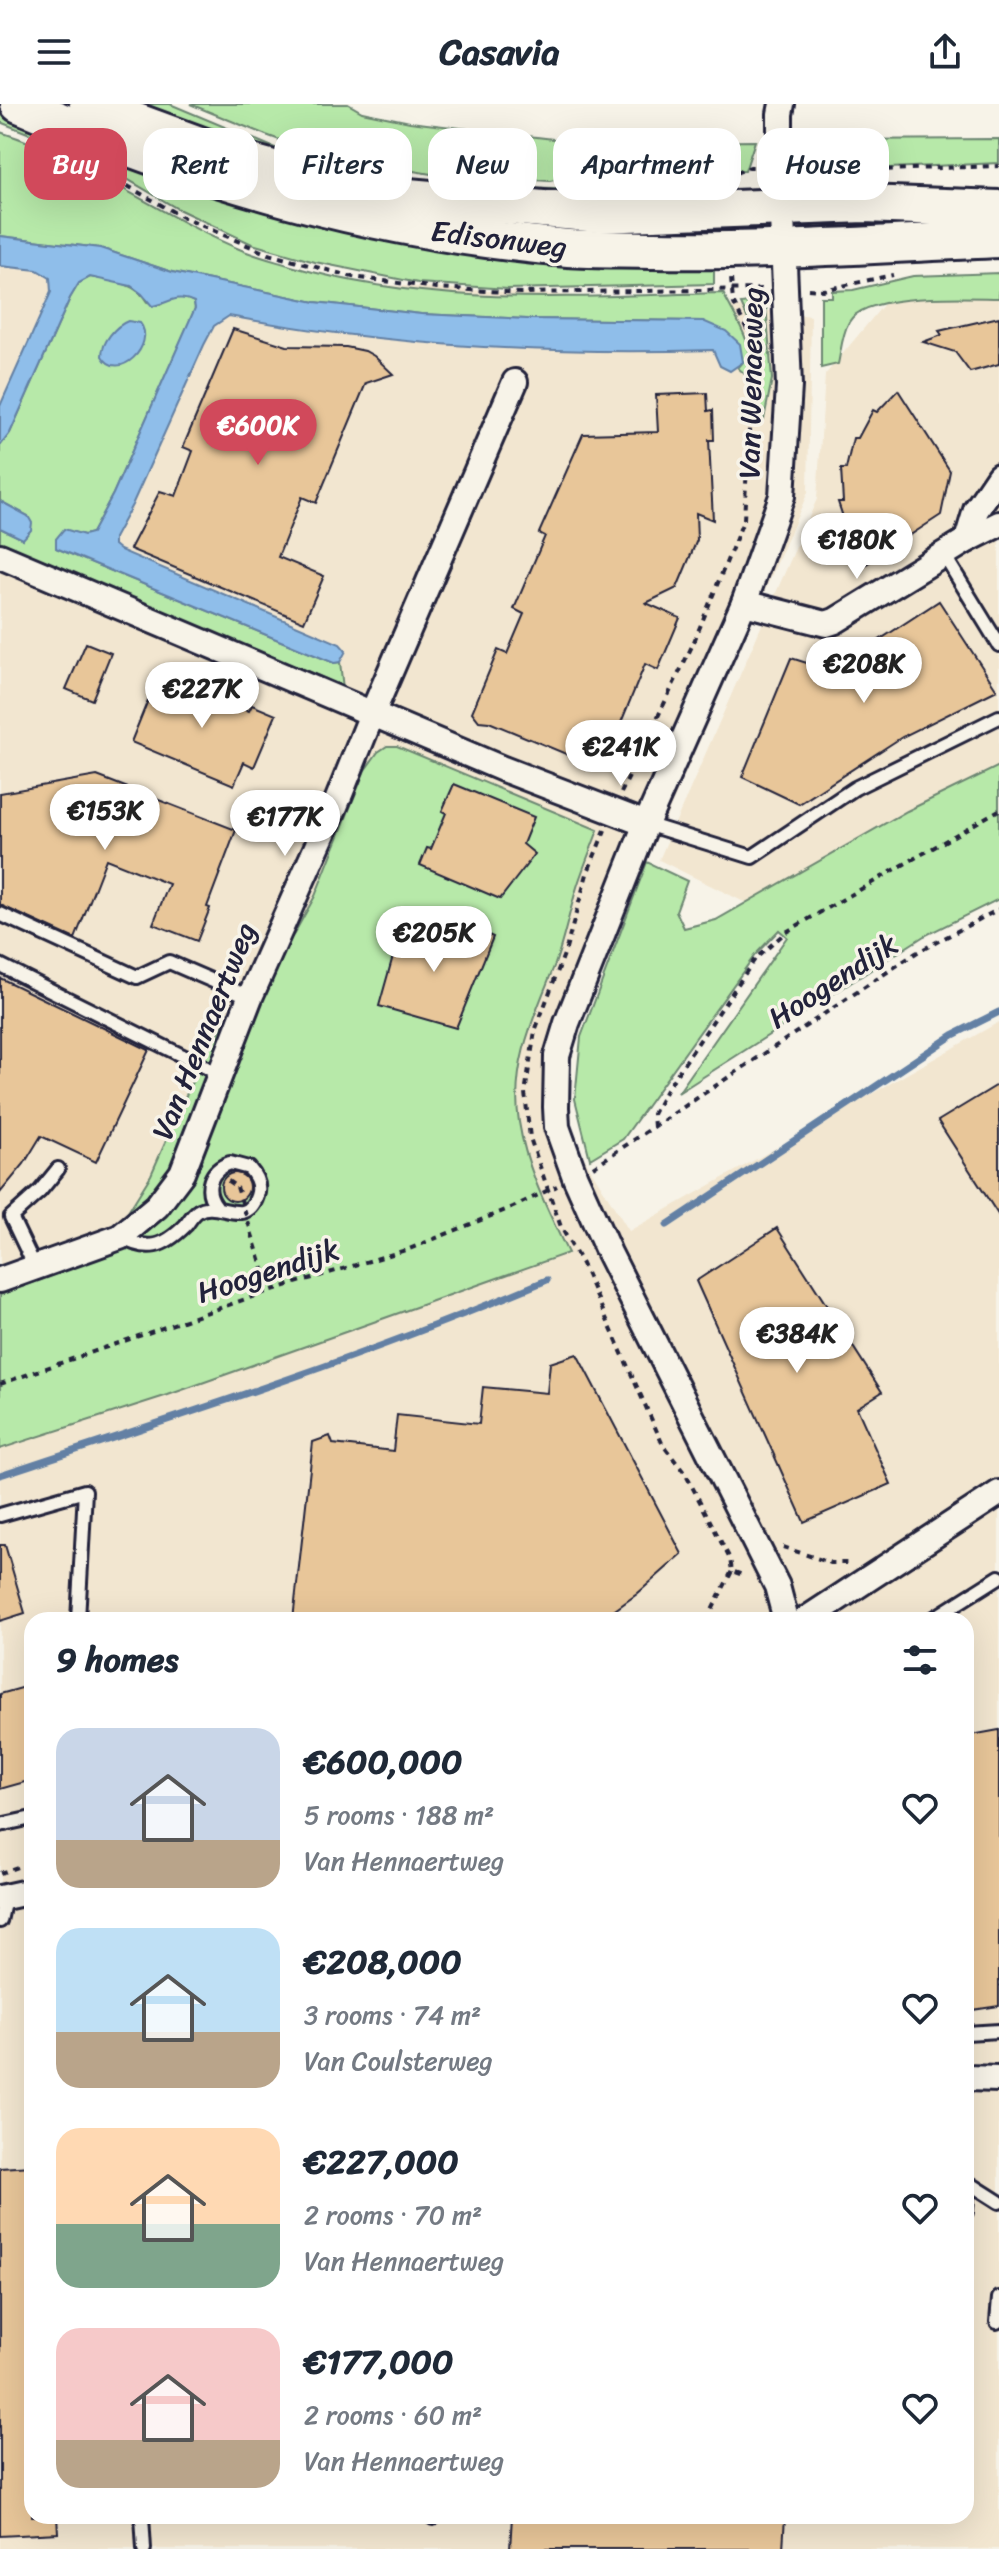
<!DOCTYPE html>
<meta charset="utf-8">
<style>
body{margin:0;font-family:Sriracha,sans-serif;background:#f2f2f3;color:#1f2937;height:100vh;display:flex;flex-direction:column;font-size:30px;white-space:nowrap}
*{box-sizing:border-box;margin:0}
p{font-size:26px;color:#747a83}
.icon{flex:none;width:44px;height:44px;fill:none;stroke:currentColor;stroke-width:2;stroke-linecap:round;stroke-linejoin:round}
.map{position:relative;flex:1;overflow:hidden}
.drawer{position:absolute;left:24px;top:1508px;width:950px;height:912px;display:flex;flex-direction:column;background:#fff;border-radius:24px;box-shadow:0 8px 32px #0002}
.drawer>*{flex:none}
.banner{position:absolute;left:24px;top:24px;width:952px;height:72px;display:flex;gap:16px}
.price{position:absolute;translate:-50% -68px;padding:0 18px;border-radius:28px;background:#fff;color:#222;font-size:26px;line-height:52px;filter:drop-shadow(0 2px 4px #0008)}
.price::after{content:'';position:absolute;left:50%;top:48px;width:24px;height:18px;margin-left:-12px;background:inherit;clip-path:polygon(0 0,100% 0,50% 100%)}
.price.active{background:#d1495b;color:#fff}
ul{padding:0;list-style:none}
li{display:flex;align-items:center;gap:24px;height:200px;padding:0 32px}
li span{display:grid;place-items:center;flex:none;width:224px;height:160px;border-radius:24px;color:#555}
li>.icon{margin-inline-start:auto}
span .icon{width:96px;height:96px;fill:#fffc;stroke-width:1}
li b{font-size:34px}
h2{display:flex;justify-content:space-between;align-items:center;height:96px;padding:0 32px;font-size:34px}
.pill{padding:0 28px;border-radius:24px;background:#fff;box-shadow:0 8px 32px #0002;font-size:28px;line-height:72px}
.pill.active{background:#d1495b;color:#fff}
header{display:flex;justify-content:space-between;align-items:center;height:104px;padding:0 32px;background:#fff;font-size:36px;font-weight:700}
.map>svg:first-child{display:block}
</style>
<header><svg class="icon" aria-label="menu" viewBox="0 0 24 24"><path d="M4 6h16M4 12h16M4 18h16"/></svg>Casavia<svg class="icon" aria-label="share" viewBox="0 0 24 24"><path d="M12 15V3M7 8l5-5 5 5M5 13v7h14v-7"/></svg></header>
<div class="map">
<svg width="999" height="2445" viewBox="0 0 999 2445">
<rect width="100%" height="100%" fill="#f7f3e8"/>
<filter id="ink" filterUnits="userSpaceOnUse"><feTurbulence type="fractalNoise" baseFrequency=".0125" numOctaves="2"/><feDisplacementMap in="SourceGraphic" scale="16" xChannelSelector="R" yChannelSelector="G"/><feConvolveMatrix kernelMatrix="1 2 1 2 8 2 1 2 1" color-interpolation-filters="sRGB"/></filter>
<g filter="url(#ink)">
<g fill="#f2e6d0" fill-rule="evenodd">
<path d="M0,63l301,113 413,24 97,12 -3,176 -263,603 84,136 370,-209v1527h-999zM32,1516h934v896h-934z"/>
<polygon points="899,182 999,182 999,736 813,832 659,756 817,395 825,271"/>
</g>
<g fill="#b7e9a9" stroke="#6c8672" stroke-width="2">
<path d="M0,0l64,28 384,121c89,13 177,17 266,17v14l-206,5 -90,-6 -103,-21 -63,-18 -74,-35 -85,-50 -93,-37z"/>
<polygon points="121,0 170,0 294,52 369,71 511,84 555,85 571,83 572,88 552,92 333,70"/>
<polygon points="190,0 348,0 362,8 410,18 587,39 755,37 745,67 579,71 550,77 431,70 324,52 266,31"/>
<path d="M0,28c85,26 161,85 244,119 15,6 31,10 47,15 143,42 285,30 432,27 12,24 35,56 25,84l-10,-9 5,-6 -40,-41 -176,-2 -106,-5 -106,-12 -143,-30 -72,-24 -100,-12z"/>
<polygon points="999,35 999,59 845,66 824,36"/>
<path d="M999,169v25c-32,0 -134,-6 -150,24 -7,12 -8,29 -11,42l-17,4v-71h11v-6l21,-1 60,-14z"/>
<path d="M90,173c21,4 46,5 57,25l13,3c12,-8 21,-10 34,-3l1,7 -82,185 -21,39 -8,2 -20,-5 -8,9v9l278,115 6,-1 3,27 -17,-10 -316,-129 -10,-8v-14l23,11 5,-23 -28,-15v-55l10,-13 60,-135 9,-15z"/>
<path d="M749,199v10h6v-8h11l6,74 -8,40h-10c8,-48 9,-70 -13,-115z"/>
<path d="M387,642h10l201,84c-7,19 -15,38 -21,57 -8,26 -13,52 -22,77 -20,50 -45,101 -36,158 7,46 29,89 49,131l-400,142 -168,54v-154l64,-24 31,-24 33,-35 23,-37 51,-116 19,-31 73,-94 21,-38 50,-126 13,-18z"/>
<polygon points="999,662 999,795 924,832 678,989 787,833 779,826 755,851 623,1035 590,1055 575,995 581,933 647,758 687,777 676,807 684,824 716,816 907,707"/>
</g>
<g fill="#8fbeea" stroke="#6380a4" stroke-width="2">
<path d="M0,132l100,12 72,24 143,30 106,12 106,5 176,2 23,10 14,13 3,18 -13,9 -10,-5 -7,-16c-162,5 -325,-4 -484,-34l-15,10 -10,19 -72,160 -18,33v7l6,5 220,94 6,7 -6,11 -6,1 -278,-115v-9l8,-10 20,6 8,-2 21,-39 82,-186 -1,-6c-17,-9 -26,2 -42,4l-10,-12 -11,-8 -41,-9 -11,6 -9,15 -60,135 -10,13v-40l51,-114 -1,-14 -13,-8 -37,-4z"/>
<path d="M128,217l12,2c17,21 -22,61 -38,33 0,-14 13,-30 26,-35z"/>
<polygon points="0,397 28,412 32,419 31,426 23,435 0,424"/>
</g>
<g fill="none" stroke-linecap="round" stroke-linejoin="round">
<g stroke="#6380a4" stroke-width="7">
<polyline points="667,1121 953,931 999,908"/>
<path d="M0,1371c184,-60 368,-119 547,-195"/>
</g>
</g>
<g fill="#e8c699" stroke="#22223b" stroke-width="2">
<polygon points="999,213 999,260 970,268 955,248 923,238 942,231 939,227"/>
<polygon points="233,225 287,242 346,243 365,247 374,252 393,270 366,279 316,399 302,393 278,453 324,472 304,518 130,445 160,387 176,392 193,347 183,343"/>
<polygon points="898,286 950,367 941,411 863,462 843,431 848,428 838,398 843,398 841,365 846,365 853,334 858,334 873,306 877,308"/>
<polygon points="707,289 708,307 713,306 714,336 709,336 713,416 696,409 697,436 677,484 646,499 680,514 658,566 645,560 602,665 489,618 479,617 472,608 498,546 507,550 524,510 514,505 545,432 539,429 583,330 658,328 656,291"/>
<polygon points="939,497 997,586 902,633 799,700 742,673 791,554 832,567"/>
<polygon points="86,539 111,549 92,596 66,585"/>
<polygon points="159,569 249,607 252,601 276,611 254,663 244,658 234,681 131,638"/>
<polygon points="97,672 236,726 207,803 210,804 197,837 153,820 169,780 106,755 75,835 0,801 0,689"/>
<polygon points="454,680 534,713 523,740 535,750 500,795 420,761 427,744 431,745 446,709 442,707"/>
<polygon points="402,820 457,836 469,822 493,833 456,924 379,902"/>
<polygon points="0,874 149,946 96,1058 41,1032 24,1060 0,1089"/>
<polygon points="999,980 999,1112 938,1017"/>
<circle cx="235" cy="1083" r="14"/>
<polygon points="777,1124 882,1288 857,1304 891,1380 804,1418 696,1177"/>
<polygon points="577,1250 682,1450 637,1490 601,1516 293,1516 313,1338 330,1332 333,1340 393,1347 397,1311 479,1320 483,1283 547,1289 550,1259"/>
<polygon points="0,1441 5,1441 25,1509 0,1517"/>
<polygon points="32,1581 32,1676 0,1685 0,1590"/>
<polygon points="999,1626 999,1902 966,1907 966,1632"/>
<polygon points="32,2062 32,2412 57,2412 58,2429 0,2432 0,2064"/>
<polygon points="512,2412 785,2412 783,2445 510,2445"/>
</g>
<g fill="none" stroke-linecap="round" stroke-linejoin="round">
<defs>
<g id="service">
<polyline points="944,451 999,541"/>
<polyline points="646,720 752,753 855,684 999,613"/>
<polyline points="0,810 137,873 169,858 250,893"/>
<polyline points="0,861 221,971"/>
<path d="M120,1133c28,15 43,11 66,-12 3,-4 7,-11 12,-14 19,-13 48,19 59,-15 4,-11 -1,-20 -8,-28l-19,-5c-20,7 -27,26 -14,43"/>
<polyline points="35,1163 11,1113 40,1087 58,1065"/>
<polyline points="0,1411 85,1387 78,1516"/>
<polyline points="931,1516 999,1473"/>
<polyline points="0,1721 32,1714"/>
<polyline points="0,1817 5,1794"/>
<polyline points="966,1929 999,1927"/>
<polyline points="966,2077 999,2098"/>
<polyline points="966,2108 968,2078"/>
<polyline points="997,2218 999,2194"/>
<polyline points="142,2412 144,2445"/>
<polyline points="433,2412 433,2414"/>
</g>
<g id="minor">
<polyline points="782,0 780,10 780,63 789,282 782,392 744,499 646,720 567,919 557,952 556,1003 557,1023 575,1073 609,1149 777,1482 786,1516"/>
<polyline points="967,436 976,406 999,372"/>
<polyline points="0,452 503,665 646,720"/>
<polyline points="744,499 826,520 835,517 967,436 999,420"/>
<polyline points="0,1176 120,1133 157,1102 182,1069 250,893 336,700 372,610 515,278"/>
<polyline points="805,1516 999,1389"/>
<polyline points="0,1794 32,1787"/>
<polyline points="966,1974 999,1975"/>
</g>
<g id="secondary">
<path d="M19,0c178,76 355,128 549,144 28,2 57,1 85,2 115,2 231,-6 346,-11"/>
<polyline points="88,0 237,55 324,79 408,93 600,110 864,100 999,105"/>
</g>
</defs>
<use href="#service" stroke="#22223b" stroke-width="18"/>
<use href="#minor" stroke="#22223b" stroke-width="30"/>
<use href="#secondary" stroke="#22223b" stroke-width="42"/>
<g stroke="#22223b" stroke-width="4" stroke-dasharray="6 6" stroke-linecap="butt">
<polyline points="803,63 852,67 999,62"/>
<polyline points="96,64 184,114 268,150 353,173 437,184 521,189 763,185"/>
<polyline points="728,77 731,71 750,63 758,63"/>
<polyline points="808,185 823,186 893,171"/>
<polyline points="621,689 693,540 744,415 750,309 754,278 754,239 733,198 731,174"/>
<polyline points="605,726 587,770 566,845 535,927 525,989 530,1034 561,1123 582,1160 663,1341 686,1371 730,1455 732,1467 745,1472"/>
<polyline points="654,1023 653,1010 666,986 755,855 786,828 999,706"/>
<polyline points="593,1063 916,849 999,805"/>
<polyline points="228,1077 237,1083"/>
<polyline points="263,1165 269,1187"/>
<polyline points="0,1280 269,1187 409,1145 513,1103 557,1082"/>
<polyline points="783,1443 831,1459 850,1459"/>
<polyline points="707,1516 732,1467"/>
<polyline points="0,1769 32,1758"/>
</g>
<use href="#service" stroke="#f7f3e8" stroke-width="12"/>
<use href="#minor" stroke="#f7f3e8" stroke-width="24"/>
<use href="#secondary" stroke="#f7f3e8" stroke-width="36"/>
<polyline stroke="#22223b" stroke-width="4" stroke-dasharray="6 6" stroke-linecap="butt" points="237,1083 263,1165"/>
</g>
</g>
<g text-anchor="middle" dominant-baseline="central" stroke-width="7" stroke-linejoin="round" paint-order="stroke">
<g font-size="30" fill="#22223b" stroke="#f7f3e8">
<text transform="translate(499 135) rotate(7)">Edisonweg</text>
<text transform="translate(751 279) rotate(-89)">Van Wenaeweg</text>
<text transform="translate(833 877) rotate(-33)">Hoogendijk</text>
<text transform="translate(204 927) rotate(-68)">Van Hennaertweg</text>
<text transform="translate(268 1167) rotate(-18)">Hoogendijk</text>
</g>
</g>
</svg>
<b class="price active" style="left:258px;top:363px">€600K</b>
<b class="price" style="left:857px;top:477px">€180K</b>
<b class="price" style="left:864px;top:601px">€208K</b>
<b class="price" style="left:202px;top:626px">€227K</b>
<b class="price" style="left:621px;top:684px">€241K</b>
<b class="price" style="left:105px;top:748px">€153K</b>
<b class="price" style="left:285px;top:754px">€177K</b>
<b class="price" style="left:434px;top:870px">€205K</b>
<b class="price" style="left:797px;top:1271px">€384K</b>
<div class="banner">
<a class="pill active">Buy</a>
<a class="pill">Rent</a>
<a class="pill">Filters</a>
<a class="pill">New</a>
<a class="pill">Apartment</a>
<a class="pill">House</a>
</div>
<section class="drawer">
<h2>9 homes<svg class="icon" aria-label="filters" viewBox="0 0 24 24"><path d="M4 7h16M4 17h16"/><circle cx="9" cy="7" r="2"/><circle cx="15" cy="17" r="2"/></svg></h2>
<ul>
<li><span style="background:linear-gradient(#c9d6e8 70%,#b9a48a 0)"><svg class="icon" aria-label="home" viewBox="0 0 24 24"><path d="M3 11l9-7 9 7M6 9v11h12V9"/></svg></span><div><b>€600,000</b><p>5 rooms · 188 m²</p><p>Van Hennaertweg</p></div><svg class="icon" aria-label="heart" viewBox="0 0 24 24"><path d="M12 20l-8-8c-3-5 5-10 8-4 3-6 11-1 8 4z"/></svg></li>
<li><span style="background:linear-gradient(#bfe0f5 65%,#b9a48a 0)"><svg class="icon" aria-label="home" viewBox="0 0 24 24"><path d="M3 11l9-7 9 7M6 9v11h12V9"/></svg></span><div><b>€208,000</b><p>3 rooms · 74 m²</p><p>Van Coulsterweg</p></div><svg class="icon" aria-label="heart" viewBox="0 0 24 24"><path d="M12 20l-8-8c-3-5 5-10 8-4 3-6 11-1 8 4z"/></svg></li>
<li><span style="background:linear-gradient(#ffd9b3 60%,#7fa58c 0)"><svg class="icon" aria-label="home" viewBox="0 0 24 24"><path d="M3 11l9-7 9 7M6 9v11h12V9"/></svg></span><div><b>€227,000</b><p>2 rooms · 70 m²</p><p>Van Hennaertweg</p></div><svg class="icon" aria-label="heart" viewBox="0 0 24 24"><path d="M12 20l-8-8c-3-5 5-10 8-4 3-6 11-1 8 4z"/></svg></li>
<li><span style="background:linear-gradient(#f6c9c9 70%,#b9a48a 0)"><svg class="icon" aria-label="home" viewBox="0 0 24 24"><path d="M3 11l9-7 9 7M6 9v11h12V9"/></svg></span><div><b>€177,000</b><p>2 rooms · 60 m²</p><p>Van Hennaertweg</p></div><svg class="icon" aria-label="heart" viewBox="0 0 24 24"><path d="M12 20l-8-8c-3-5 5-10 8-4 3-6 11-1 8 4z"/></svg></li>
</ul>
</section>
</div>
